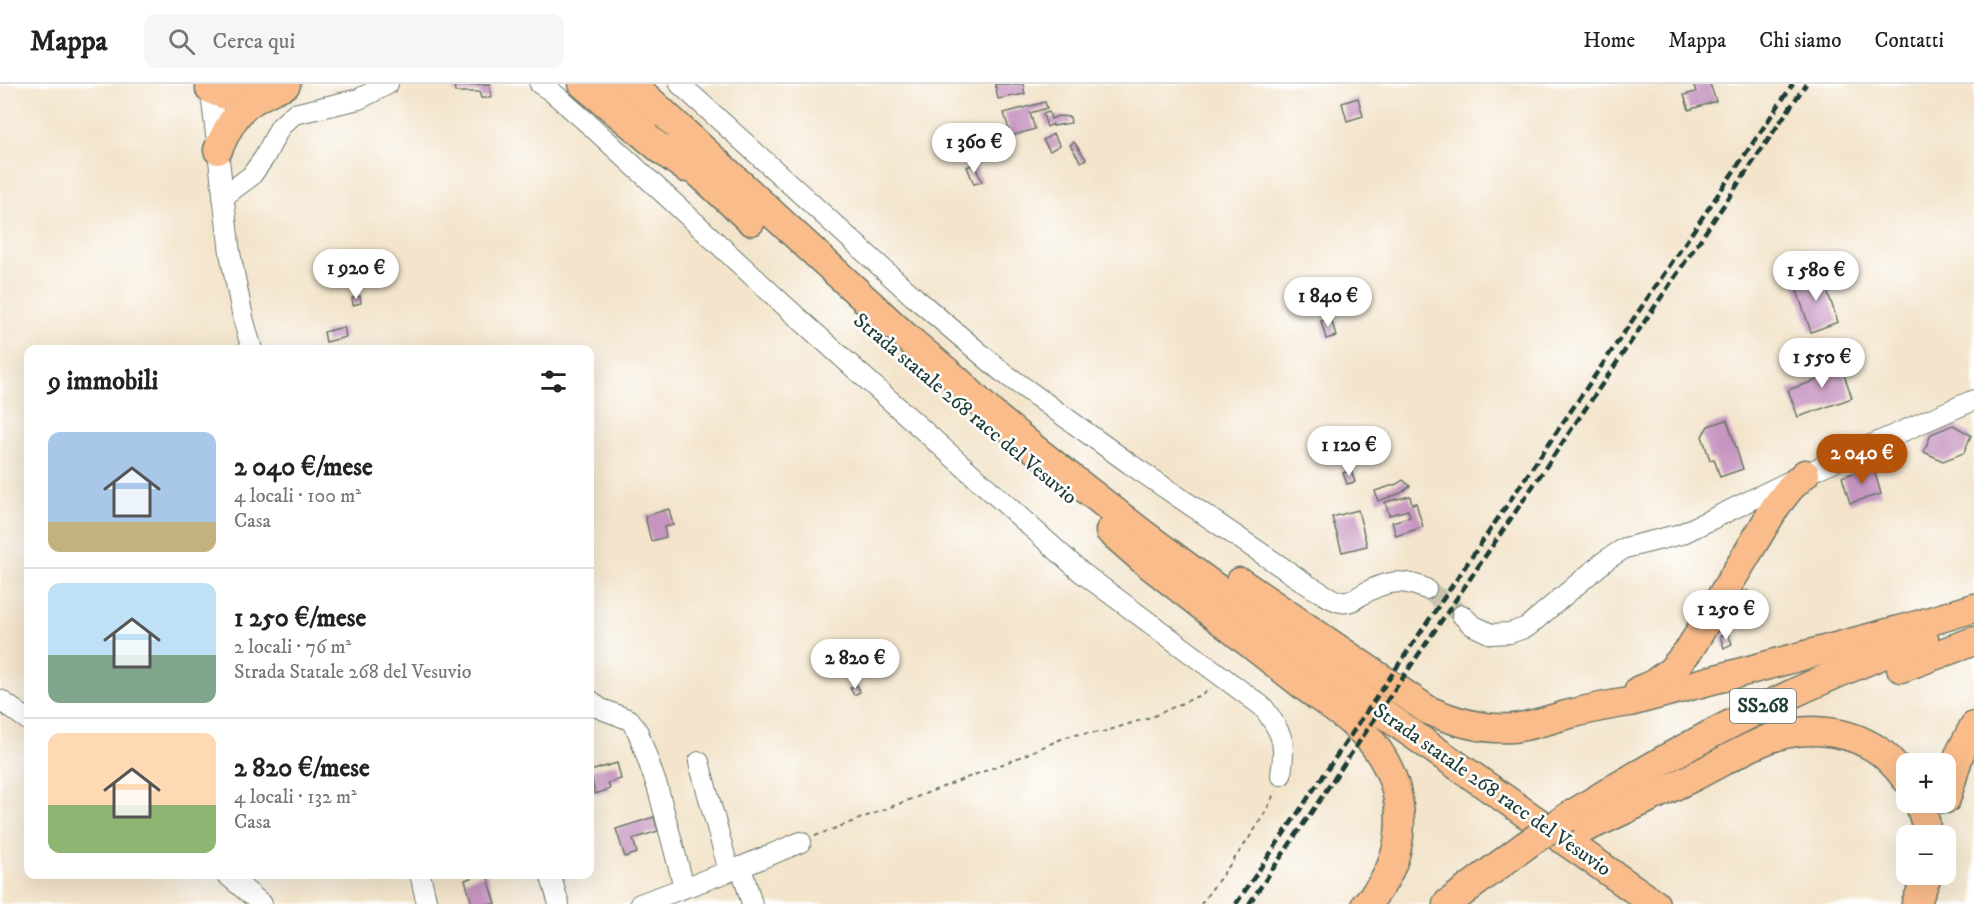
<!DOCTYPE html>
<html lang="it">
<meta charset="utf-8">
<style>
body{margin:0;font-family:"IM FELL DW Pica",serif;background:#f6f6f6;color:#222;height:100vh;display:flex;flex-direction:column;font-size:22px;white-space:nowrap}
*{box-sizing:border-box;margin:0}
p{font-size:20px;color:#767676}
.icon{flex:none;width:33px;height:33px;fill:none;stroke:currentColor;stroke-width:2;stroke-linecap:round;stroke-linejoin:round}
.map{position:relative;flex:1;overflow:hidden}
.panel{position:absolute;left:24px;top:261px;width:570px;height:534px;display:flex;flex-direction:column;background:#fff;border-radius:12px;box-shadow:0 6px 24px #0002}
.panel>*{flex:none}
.tools{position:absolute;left:1896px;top:669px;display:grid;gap:12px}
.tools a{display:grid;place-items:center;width:60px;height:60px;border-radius:12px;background:#fff;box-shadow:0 6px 24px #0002;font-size:30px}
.price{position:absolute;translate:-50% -51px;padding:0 14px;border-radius:21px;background:#fff;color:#222;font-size:20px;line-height:39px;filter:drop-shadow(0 2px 3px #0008)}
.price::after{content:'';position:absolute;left:50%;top:36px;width:18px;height:14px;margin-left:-9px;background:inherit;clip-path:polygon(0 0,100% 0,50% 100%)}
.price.active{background:#b45309;color:#fff}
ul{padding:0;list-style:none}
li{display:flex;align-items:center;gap:18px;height:150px;padding:0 24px}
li+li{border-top:2px solid #e0e0e0}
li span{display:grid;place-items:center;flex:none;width:168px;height:120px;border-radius:12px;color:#555}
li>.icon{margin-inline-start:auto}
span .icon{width:72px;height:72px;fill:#fffc;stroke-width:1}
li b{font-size:26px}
h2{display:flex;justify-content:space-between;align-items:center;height:72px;padding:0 24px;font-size:26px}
header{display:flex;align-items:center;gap:36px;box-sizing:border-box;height:84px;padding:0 30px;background:#fff;border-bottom:2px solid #e0e0e0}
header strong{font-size:28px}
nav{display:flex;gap:33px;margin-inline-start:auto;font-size:21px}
.search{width:420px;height:54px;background:#f6f6f6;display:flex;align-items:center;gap:15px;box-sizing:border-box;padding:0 21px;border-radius:12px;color:#767676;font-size:22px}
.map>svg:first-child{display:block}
</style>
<header>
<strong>Mappa</strong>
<div class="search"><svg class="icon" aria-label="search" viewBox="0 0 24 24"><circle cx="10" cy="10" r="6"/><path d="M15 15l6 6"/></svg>Cerca qui</div>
<nav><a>Home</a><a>Mappa</a><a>Chi siamo</a><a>Contatti</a></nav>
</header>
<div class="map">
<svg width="1974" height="820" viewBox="0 0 1974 820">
<rect width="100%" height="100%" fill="#fff"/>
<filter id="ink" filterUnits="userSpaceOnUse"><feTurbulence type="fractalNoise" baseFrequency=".0167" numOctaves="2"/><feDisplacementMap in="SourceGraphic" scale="12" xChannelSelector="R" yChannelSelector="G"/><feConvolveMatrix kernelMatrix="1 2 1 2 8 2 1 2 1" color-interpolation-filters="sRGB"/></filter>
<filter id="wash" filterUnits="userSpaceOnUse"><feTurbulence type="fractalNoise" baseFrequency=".008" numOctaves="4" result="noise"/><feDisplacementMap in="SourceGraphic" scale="24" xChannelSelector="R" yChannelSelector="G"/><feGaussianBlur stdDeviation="1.35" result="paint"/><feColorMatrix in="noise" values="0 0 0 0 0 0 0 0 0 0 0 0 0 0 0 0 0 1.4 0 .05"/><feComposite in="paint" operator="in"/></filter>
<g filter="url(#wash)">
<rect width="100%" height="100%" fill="#f3e4cb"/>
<g id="blocks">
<g fill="#c694c0">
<polygon points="454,0 490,0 491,14 481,14 479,8 455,8"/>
<polygon points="995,0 1023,0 1025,10 998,15"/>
<polygon points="1700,0 1710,0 1716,17 1689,26 1684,11 1696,8 1694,2"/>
<polygon points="1358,14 1363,32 1347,37 1342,19"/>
<polygon points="1045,18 1047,24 1030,29 1035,45 1011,52 1004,29"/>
<polygon points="1049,28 1051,35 1058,32 1070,33 1071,39 1053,42 1053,40 1047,43 1043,30"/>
<polygon points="1053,50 1060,61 1050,67 1043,56"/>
<polygon points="1074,58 1086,75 1081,78 1070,61"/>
<polygon points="974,80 982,98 974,100 967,83"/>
<polygon points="1821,189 1838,238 1811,248 1794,198"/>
<polygon points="360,212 361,219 353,221 352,214"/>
<polygon points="1331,234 1336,252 1326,255 1321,237"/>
<polygon points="344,243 346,253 326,258 324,248"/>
<polygon points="1838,273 1852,314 1798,333 1788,306 1820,295 1815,281"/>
<polygon points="1727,336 1743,385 1720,393 1714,375 1710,376 1702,352 1708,342"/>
<polygon points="1953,341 1971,351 1964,369 1943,377 1924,368 1931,350"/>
<polygon points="1873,382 1881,410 1850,419 1842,393"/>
<polygon points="1351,386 1355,398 1347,400 1343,389"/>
<polygon points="1403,396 1410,402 1401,409 1378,417 1375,407 1397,400"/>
<polygon points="1410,412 1412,420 1416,419 1423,443 1396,452 1392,438 1410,433 1408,426 1389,431 1385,418"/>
<polygon points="669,425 673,441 664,443 666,453 651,457 645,432"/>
<polygon points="1358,426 1367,462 1342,468 1332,433"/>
<polygon points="1748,507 1751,517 1742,520 1739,509"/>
<polygon points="1728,550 1732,560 1724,564 1720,552"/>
<polygon points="857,601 860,608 854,611 850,604"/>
<polygon points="617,679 621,695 608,699 610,705 595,710 590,687"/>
<polygon points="654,733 658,747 633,755 637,769 625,773 616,745"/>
<polygon points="482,790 487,790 496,820 472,820 465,796"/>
</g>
</g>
</g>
<g filter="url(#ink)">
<use href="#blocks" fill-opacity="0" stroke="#697769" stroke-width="1.5"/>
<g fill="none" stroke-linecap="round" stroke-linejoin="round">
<polyline stroke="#c9c3ad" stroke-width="20" stroke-dasharray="20 10" stroke-linecap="butt" points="1426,505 1462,531"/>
<defs>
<g id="minor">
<polyline points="210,0 230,169 243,234 252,266"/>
<path d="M540,0l11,7 40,35 194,180 296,266 182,135c20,27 23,35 18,68"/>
<path d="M680,0l234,213 87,74 129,93 181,123c9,4 21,14 30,15 9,2 15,-4 22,-8 22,-13 39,-16 63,-5"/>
<polyline points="223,113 251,92 264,74 280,43 294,30 359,15 388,0"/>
<polyline points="1462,531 1472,541 1491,550 1510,549 1527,543 1606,476 1625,464 1681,450 1805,390 1974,316"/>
<polyline points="0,616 28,636"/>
<polyline points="590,616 599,624 630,636 638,648 658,705 684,803"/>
<polyline points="699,678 729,787"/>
<polyline points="741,783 752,820"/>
<polyline points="226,790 262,820"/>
<polyline points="420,790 427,820"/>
<polyline points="550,790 559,820"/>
<polyline points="640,820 741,783 801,758"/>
</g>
<g id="highway">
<polyline points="583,0 663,67 686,84"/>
<polyline points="603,0 643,37"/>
<polyline points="632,0 906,253 957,296 992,330 1037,367 1142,449 1297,564 1358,612 1655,820"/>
<path d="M210,5c21,10 30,9 53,5"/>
<path d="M218,66c17,-41 28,-49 68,-66"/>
<polyline points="674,66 751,137"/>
<path d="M1110,447l32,28c54,42 108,85 162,127 23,18 57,39 73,63 33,48 31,112 -11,155"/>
<path d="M1240,498l188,128c27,12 55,20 85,18 17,-2 33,-7 49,-12 23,-6 45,-11 68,-14l284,-76 60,-18"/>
<polyline points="1901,584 1974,557"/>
<polyline points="1639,606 1652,601 1671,587 1689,566 1776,422 1790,404 1805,390"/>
<polyline points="1946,715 1959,671 1974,642"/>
<polyline points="1919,718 1925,737 1927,752"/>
<path d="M1566,734c113,-71 231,-133 358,-179"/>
<path d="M1581,746c38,-17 75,-35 112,-53 22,-11 43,-24 66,-34 35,-17 81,-16 114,4 14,8 24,20 33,32"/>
<polyline points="1447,820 1526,761"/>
<polyline points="1916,820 1928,790"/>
</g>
</defs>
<use href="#minor" stroke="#697769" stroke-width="22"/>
<use href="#highway" stroke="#697769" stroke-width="31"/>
<g stroke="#697769" stroke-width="2" stroke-dasharray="4.5 4.5" stroke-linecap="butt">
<polyline points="815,752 1008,678 1066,653 1080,650 1103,648 1154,632 1211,606"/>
<path d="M1201,820c23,-33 60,-76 74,-113"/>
</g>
<use href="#minor" stroke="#fff" stroke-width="20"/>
<use href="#highway" stroke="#f9bc8a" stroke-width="28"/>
<g stroke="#1f3d34" stroke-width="4.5" stroke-dasharray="9 4.5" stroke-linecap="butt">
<polyline points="1236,820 1793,0"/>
<polyline points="1249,820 1806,0"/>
</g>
<defs>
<polyline id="highway-bridge" points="1526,761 1566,734"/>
</defs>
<use href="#highway-bridge" stroke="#697769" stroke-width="31" stroke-linecap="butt"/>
<use href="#highway-bridge" stroke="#f9bc8a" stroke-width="28"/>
</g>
</g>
<g text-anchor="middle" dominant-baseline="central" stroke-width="5" stroke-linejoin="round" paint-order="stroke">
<rect fill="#fff" stroke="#627771" stroke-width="1.5" x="1730" y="605" width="66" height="34" rx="4.5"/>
<g font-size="20" font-weight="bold" fill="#1f3d34">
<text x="1763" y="622">SS268</text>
</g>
<g font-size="21" fill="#1f3d34" stroke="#fff">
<text transform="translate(965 325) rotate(40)">Strada statale 268 racc del Vesuvio</text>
<text transform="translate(1492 706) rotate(35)">Strada statale 268 racc del Vesuvio</text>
</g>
</g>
</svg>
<div class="tools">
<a>+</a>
<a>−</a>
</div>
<b class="price" style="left:974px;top:90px">1 360 €</b>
<b class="price" style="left:356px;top:216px">1 920 €</b>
<b class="price" style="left:1816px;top:218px">1 580 €</b>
<b class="price" style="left:1328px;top:244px">1 840 €</b>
<b class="price" style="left:1822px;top:305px">1 550 €</b>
<b class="price" style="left:1349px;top:393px">1 120 €</b>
<b class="price active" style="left:1862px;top:401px">2 040 €</b>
<b class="price" style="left:1726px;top:557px">1 250 €</b>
<b class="price" style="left:855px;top:606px">2 820 €</b>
<section class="panel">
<h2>9 immobili<svg class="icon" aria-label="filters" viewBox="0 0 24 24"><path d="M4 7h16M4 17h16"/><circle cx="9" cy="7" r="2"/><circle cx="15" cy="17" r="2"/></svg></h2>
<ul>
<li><span style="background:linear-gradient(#a9c7e8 75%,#c2b280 0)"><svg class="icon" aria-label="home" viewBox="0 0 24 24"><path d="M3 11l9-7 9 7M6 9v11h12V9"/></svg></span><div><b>2 040 €/mese</b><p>4 locali · 100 m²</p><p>Casa</p></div></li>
<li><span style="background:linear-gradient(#bfe0f5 60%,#7fa58c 0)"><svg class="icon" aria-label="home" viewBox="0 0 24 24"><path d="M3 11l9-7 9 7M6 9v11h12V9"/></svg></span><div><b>1 250 €/mese</b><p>2 locali · 76 m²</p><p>Strada Statale 268 del Vesuvio</p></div></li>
<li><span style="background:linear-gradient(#ffd9b3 60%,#8fb573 0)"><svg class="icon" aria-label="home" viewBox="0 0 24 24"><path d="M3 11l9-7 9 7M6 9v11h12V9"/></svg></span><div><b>2 820 €/mese</b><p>4 locali · 132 m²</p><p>Casa</p></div></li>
</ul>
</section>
</div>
